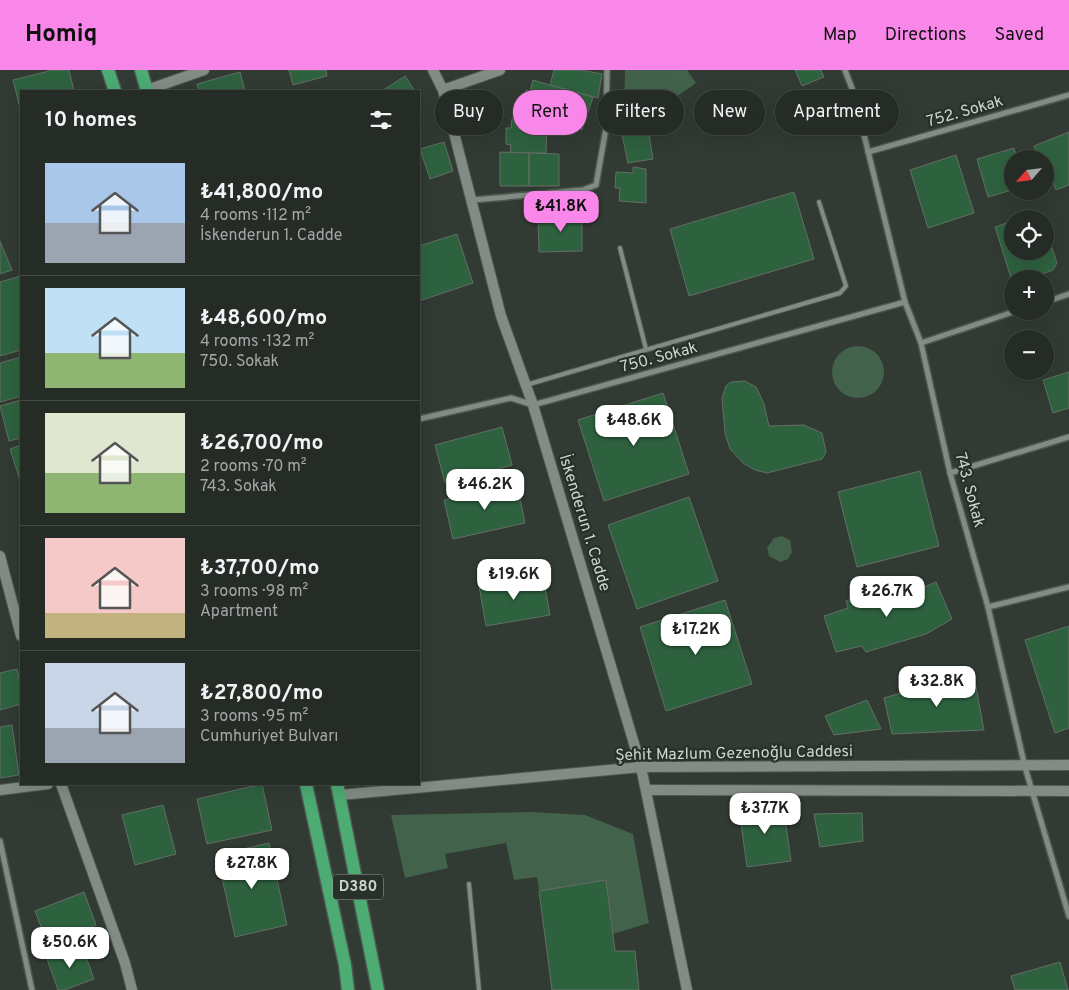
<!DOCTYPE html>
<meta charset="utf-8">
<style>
body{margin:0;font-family:Overpass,sans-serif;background:#2d342e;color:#f1f3f6;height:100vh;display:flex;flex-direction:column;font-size:19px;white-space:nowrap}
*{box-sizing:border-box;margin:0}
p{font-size:16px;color:#a3a7a7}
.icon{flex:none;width:28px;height:28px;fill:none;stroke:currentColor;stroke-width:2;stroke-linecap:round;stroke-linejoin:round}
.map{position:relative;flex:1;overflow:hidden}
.panel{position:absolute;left:20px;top:20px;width:400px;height:695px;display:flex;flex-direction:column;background:#252c26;border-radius:0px;box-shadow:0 5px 20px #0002,0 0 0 1px #424843}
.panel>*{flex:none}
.banner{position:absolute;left:435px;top:20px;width:475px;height:45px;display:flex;gap:10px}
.needle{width:32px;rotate:242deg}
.fabs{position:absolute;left:1004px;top:80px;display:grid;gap:10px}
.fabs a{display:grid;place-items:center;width:50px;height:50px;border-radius:50%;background:#252c26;box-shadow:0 5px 20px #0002,0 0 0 1px #424843;font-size:25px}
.price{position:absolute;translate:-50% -42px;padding:0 11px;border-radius:10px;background:#fff;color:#222;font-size:16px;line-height:32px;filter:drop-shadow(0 1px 2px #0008)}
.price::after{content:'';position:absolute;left:50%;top:30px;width:15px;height:11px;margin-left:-8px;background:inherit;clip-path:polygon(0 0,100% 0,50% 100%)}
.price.selected{background:#f987e9;color:#111}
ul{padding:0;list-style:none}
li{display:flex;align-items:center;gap:15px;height:125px;padding:0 25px}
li+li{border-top:1px solid #424843}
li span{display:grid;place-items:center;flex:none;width:140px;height:100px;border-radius:0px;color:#555}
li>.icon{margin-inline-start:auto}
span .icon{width:60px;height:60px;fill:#fffc;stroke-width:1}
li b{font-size:21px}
h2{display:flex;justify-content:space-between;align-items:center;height:60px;padding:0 25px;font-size:21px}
.tag{padding:0 18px;border-radius:22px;background:#252c26;box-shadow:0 5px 20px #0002,0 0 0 1px #424843;font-size:18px;line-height:45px}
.tag.selected{background:#f987e9;color:#111}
header{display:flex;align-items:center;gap:30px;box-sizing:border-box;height:70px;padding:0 25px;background:#f987e9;color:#111}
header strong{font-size:24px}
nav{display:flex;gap:28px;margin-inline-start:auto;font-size:18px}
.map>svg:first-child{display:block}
</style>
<header>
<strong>Homiq</strong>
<nav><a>Map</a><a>Directions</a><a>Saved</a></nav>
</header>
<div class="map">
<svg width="1069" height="920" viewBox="0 0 1069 920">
<rect width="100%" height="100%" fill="#313a33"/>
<g fill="#42624b">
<polygon points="625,0 687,0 696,13 656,41 624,53"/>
<circle cx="858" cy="302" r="26"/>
<polygon points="782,466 790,470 792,482 788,489 780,492 769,486 767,478 774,468"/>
<polygon points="533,742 585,745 633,764 649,853 613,864 606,810 539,821 537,807 514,810 506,773 445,784 448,798 405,808 391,745"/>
</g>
<g fill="#2e623f" stroke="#646e66">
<polygon points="53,0 69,0 74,21 21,21 21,42 13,10"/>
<polygon points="289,0 326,0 327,6 293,15"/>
<polygon points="554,0 581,0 602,4 598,28 550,15"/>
<polygon points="795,0 821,0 824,7 802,16"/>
<polygon points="240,2 245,21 199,21 197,14"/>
<polygon points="405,6 415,21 382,21"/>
<polygon points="533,10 574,22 570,33 567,32 564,41 562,41 559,52 523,42 527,31 523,29 526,20 530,21"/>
<polygon points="574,22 593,27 582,60 559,52 562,41 564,41 567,32 570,33"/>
<polygon points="512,49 547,51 546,83 510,83 511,75 506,74 506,58 511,58"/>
<polygon points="648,59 653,89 628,93 622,64"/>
<polygon points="1069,62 1069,115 1056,120 1045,89 1039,89 1034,76"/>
<polygon points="444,72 453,101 430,109 420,79"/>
<polygon points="1014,78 1017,89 1012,89 1012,120 988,127 977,89"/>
<polygon points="500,82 529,83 529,116 500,116"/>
<polygon points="529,83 559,84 559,116 529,116"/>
<polygon points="956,85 974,143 928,158 910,100"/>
<polygon points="633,97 646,99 646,133 619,131 620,118 615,118 616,102 633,103"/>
<polygon points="794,122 814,189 689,226 670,159"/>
<polygon points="1040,142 1042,149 1019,149"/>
<polygon points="564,143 582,143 582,181 539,182 538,148 564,147"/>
<polygon points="1012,151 1012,181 1045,181 1045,157 1057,193 1053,200 1028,209 1011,208 995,157"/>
<polygon points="457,164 473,213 419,231 419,176"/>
<polygon points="0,171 12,200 0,204"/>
<polygon points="21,206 21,280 0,286 0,212"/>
<polygon points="21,287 21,326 0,332 0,293"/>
<polygon points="1069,302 1069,338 1053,343 1043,310"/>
<polygon points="745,311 756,317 764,334 769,356 804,355 822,363 826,382 822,389 767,403 755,400 743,393 730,379 725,363 722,328 726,316 731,312"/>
<polygon points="663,323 689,404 604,431 578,350"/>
<polygon points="21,330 21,368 9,371 0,336"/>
<polygon points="502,357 512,395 445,413 435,375"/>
<polygon points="21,375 21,413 10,379"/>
<polygon points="920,401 939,476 857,497 838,422"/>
<polygon points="517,414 525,453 453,469 444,430"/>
<polygon points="689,427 718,511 637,539 608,455"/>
<polygon points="543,506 550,545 486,556 479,516"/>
<polygon points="936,512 952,549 926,564 866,582 862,576 836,582 824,546 848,538 846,531 879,517 887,523 908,517 913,522"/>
<polygon points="725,530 752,614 666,641 640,557"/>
<polygon points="1069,556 1069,658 1055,663 1025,570"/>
<polygon points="17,599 21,617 21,634 0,640 0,603"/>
<polygon points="973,601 984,660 892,664 884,628"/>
<polygon points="867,630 881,659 834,665 825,646"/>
<polygon points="12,655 19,705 0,708 0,657"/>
<polygon points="262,714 272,760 207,774 197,729"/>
<polygon points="783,734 791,791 747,797 739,739"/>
<polygon points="163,735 176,784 135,795 122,745"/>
<polygon points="862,743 863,771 820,777 814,744"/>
<polygon points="269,773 287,855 235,867 217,785"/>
<polygon points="606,810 615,881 635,881 639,920 552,920 539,821"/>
<polygon points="84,822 96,855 48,874 35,841"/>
<polygon points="82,876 94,909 64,920 58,920 47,889"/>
<polygon points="1060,892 1068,920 1015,920 1011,906"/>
</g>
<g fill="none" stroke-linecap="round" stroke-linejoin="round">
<defs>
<g id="lane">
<polyline points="620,178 646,279"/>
<polyline points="526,315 840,223 846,216 819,132"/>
<polyline points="469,814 479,920"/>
</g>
<g id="street">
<polyline points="845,0 854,24 905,232 921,273 950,403 988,537 1025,697 1069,846"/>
<polyline points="868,82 1069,25"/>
<polyline points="473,130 583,120 596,115 606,58 607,0"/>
<polyline points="1045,232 1069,224"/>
<polyline points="921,273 1016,241"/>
<polyline points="419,349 511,328 533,335 905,232"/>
<polyline points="950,403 1069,367"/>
<polyline points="988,537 1069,517"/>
<polyline points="0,771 32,920"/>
</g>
<g id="secondary">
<polyline points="433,0 443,20 501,246 533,335 641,697 687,920"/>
<polyline points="147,20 204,0"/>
<polyline points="443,20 500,0"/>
<polyline points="0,486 21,566"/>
<polyline points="61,714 125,893 132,920"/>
<polyline points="0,720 48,714"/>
<polyline points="646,720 1069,721"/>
<polyline points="340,725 641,697 1069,695"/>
</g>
<g id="primary">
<polyline points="108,0 115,21"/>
<polyline points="141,0 147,21"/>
<polyline points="306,714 345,895 348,920"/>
<polyline points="337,714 378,920"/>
</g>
</defs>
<use href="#lane" stroke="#4f5751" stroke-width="6"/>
<use href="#street" stroke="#4f5751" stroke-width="8"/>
<use href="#secondary" stroke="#4f5751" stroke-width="12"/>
<use href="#primary" stroke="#4f5751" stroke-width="15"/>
<use href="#lane" stroke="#828c84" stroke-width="4"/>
<use href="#street" stroke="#828c84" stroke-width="5"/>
<use href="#secondary" stroke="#828c84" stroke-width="10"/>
<use href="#primary" stroke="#4cac74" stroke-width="12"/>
</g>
<g text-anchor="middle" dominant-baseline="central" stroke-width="4.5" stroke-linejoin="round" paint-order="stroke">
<rect fill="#273029" stroke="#9ca39d" stroke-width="1" x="333" y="804.5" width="50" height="25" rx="4"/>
<g font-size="15" font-weight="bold" fill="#ced4cf">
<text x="358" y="817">D380</text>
</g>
<g font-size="16" fill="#ced4cf" stroke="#273029">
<text transform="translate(965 42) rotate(-16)">752. Sokak</text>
<text transform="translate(659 288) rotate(-15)">750. Sokak</text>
<text transform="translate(969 420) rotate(75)">743. Sokak</text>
<text transform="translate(584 453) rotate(73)">İskenderun 1. Cadde</text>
<text transform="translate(734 684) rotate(-1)">Şehit Mazlum Gezenoğlu Caddesi</text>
</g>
</g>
</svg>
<div class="fabs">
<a><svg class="needle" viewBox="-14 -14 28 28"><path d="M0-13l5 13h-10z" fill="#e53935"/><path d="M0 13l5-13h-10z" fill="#a3a7a7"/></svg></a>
<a><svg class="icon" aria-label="locate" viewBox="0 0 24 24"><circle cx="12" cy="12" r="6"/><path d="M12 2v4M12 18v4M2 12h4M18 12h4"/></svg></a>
<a>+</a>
<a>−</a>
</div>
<b class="price selected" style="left:561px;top:163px">₺41.8K</b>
<b class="price" style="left:634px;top:377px">₺48.6K</b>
<b class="price" style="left:485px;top:441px">₺46.2K</b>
<b class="price" style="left:514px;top:531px">₺19.6K</b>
<b class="price" style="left:887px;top:548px">₺26.7K</b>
<b class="price" style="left:696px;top:586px">₺17.2K</b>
<b class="price" style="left:937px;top:638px">₺32.8K</b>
<b class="price" style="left:765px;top:765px">₺37.7K</b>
<b class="price" style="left:252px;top:820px">₺27.8K</b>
<b class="price" style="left:70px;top:899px">₺50.6K</b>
<div class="banner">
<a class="tag">Buy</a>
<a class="tag selected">Rent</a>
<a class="tag">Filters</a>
<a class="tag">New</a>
<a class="tag">Apartment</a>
</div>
<section class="panel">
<h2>10 homes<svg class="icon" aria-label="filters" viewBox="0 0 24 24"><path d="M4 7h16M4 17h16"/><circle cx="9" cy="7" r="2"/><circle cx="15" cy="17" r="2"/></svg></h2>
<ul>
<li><span style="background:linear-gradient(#a9c7e8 60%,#9aa5b1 0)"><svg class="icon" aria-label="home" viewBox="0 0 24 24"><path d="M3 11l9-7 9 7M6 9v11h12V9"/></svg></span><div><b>₺41,800/mo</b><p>4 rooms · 112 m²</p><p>İskenderun 1. Cadde</p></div></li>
<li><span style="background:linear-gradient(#bfe0f5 65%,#8fb573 0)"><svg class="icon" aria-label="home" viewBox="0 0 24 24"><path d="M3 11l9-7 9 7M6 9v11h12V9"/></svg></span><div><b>₺48,600/mo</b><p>4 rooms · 132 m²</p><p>750. Sokak</p></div></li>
<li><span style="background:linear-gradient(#dfe7d0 60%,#8fb573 0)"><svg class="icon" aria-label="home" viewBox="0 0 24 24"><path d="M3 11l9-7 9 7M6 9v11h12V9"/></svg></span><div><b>₺26,700/mo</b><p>2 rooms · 70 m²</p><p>743. Sokak</p></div></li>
<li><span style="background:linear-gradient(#f6c9c9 75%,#c2b280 0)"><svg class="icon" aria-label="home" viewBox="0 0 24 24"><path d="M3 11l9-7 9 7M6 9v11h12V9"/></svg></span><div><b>₺37,700/mo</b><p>3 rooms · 98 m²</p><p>Apartment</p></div></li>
<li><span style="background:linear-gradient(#c9d6e8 65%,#9aa5b1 0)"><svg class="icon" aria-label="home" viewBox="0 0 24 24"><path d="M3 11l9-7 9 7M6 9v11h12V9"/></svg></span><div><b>₺27,800/mo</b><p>3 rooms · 95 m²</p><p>Cumhuriyet Bulvarı</p></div></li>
</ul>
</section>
</div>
